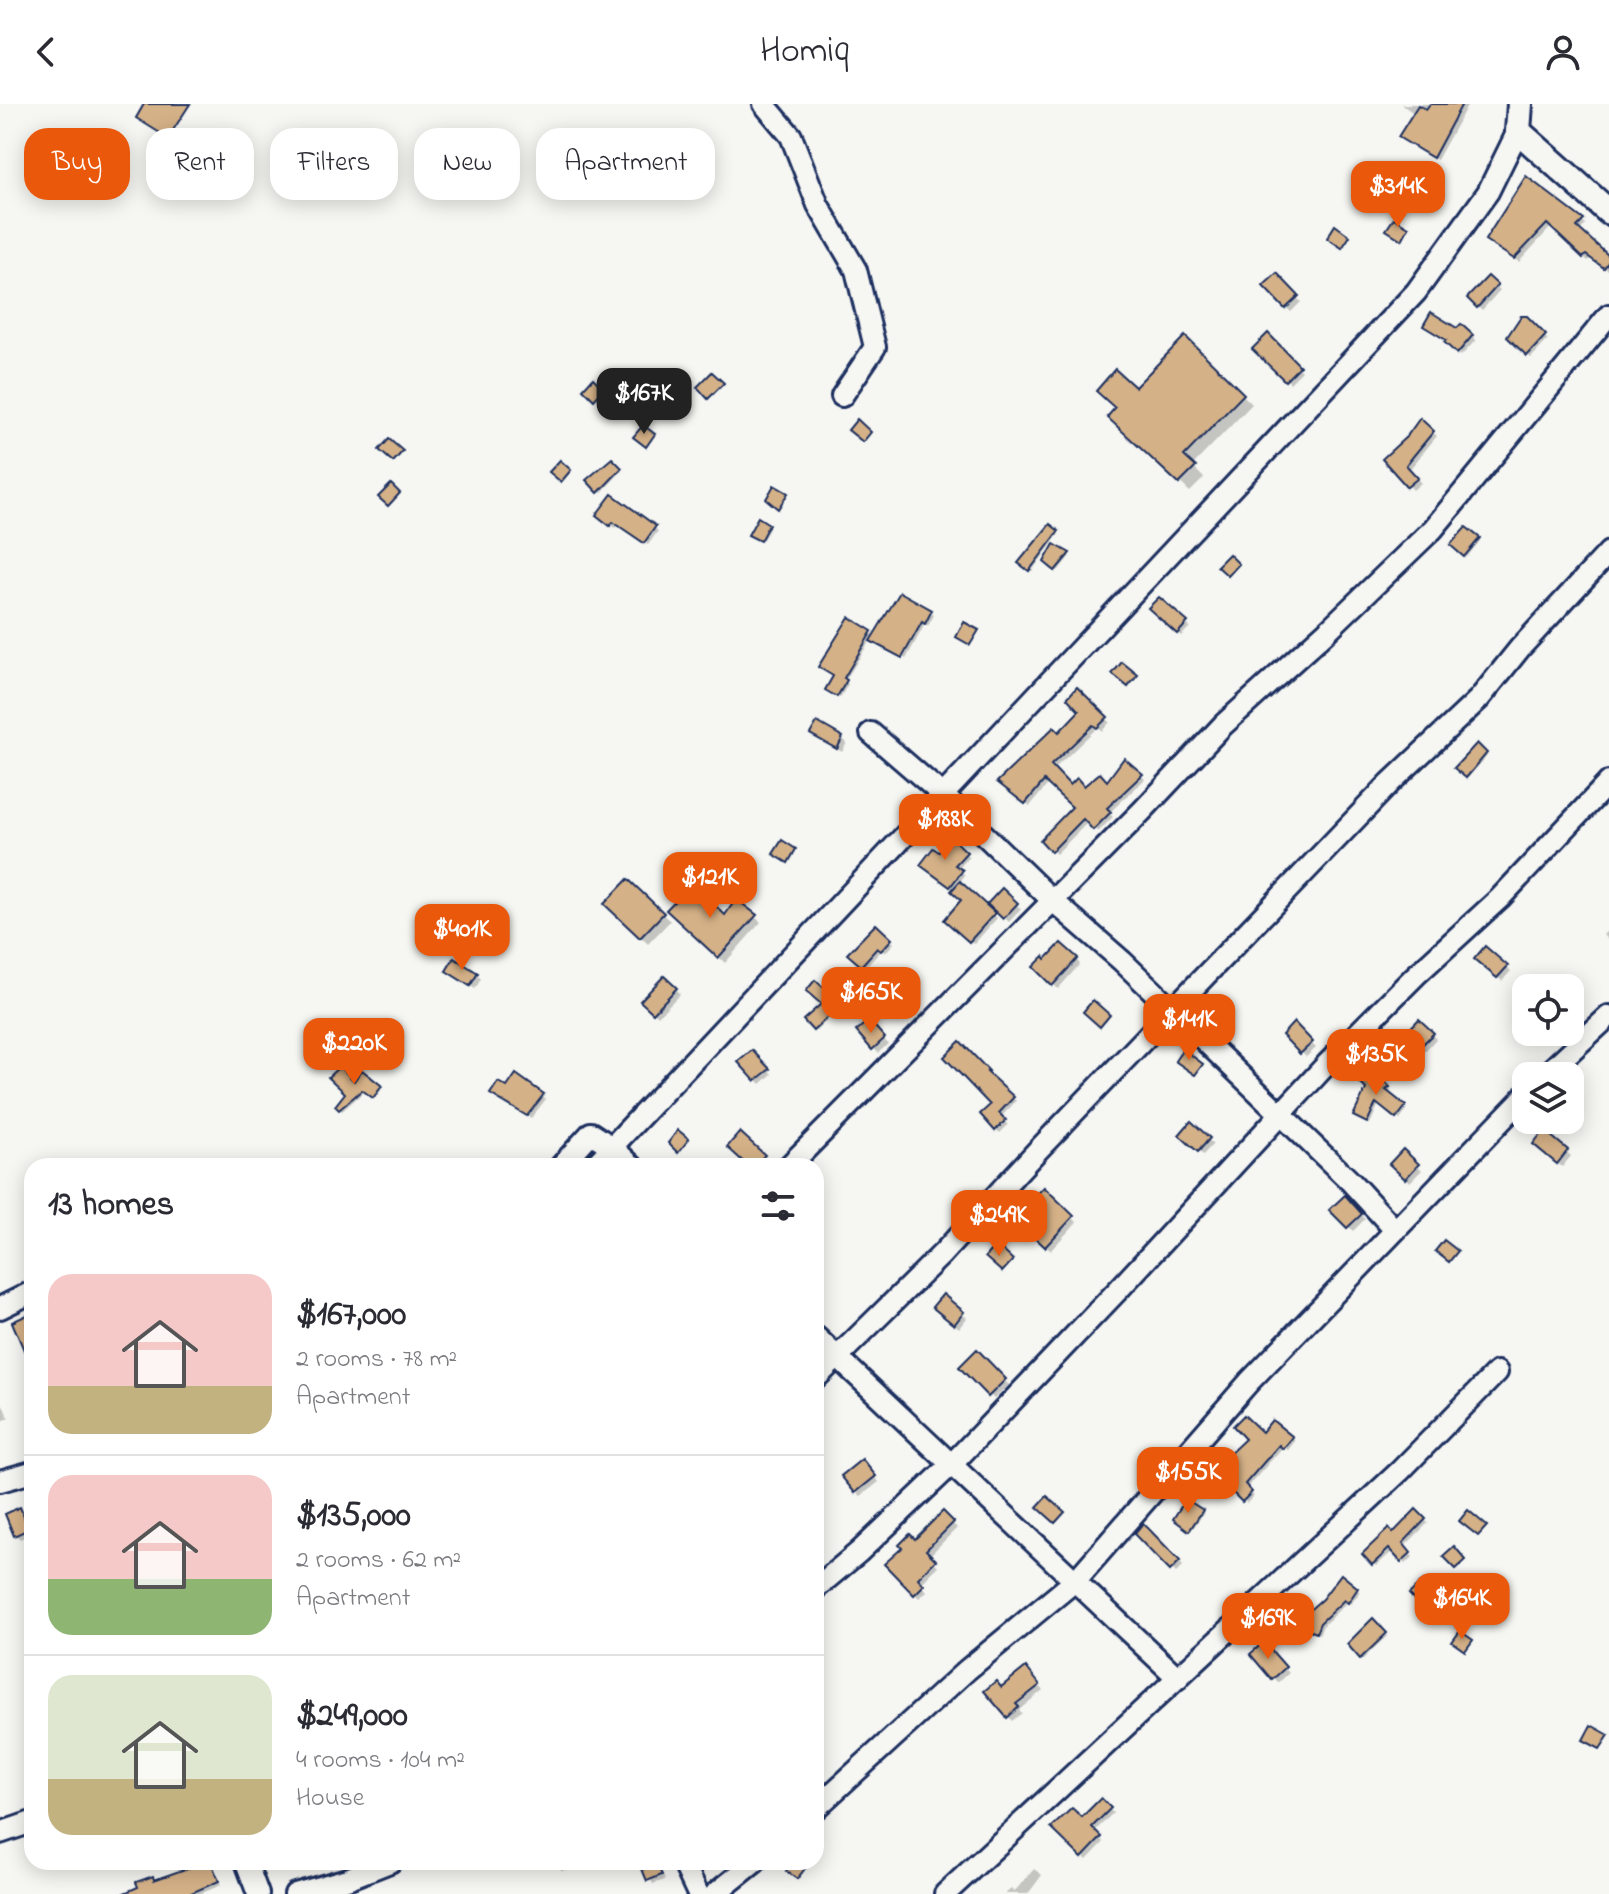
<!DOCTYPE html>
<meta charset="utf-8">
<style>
body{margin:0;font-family:"Indie Flower",sans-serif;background:#f2f2f3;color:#2b2b33;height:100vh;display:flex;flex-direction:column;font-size:30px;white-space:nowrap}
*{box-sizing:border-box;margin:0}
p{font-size:26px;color:#7c7c81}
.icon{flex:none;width:44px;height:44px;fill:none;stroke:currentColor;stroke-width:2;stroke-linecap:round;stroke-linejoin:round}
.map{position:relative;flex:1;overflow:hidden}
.panel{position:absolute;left:24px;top:1054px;width:800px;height:712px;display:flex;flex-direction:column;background:#fff;border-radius:24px;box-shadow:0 4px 20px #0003}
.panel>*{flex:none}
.guide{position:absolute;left:24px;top:24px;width:800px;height:72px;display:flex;gap:16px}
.fabs{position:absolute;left:1512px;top:870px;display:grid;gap:16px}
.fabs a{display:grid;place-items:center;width:72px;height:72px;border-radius:16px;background:#fff;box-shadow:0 4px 20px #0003;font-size:40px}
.price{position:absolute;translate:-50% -68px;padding:0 18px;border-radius:16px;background:#ea580c;color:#fff;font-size:26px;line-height:52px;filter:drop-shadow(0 2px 4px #0008)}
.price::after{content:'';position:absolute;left:50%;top:48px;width:24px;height:18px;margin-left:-12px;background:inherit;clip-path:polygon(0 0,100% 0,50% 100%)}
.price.selected{background:#222;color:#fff}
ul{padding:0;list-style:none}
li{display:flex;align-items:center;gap:24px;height:200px;padding:0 24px}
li+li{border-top:2px solid #e1e1e2}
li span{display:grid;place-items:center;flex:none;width:224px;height:160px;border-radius:24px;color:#555}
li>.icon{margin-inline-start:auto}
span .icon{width:96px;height:96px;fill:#fffc;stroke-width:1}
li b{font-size:34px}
h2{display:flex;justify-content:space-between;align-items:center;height:96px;padding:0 24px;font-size:34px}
.chip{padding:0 28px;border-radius:24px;background:#fff;box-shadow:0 4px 20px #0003;font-size:28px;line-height:72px}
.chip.selected{background:#ea580c;color:#fff}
header{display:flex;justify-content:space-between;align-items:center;height:104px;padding:0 24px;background:#fff;font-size:36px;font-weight:600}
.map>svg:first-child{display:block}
</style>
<header><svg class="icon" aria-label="back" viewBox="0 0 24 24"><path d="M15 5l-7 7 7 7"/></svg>Homiq<svg class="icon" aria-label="person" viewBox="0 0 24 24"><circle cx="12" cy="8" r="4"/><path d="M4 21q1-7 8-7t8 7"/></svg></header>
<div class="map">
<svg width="1609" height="1790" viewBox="0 0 1609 1790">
<rect width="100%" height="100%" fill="#f6f6f2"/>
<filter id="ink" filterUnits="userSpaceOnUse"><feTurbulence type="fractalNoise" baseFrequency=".0125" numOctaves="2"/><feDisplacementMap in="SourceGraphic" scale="16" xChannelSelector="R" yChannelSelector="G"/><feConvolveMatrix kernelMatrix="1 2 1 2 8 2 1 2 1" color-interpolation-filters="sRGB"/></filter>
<g filter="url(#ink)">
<g fill="#0003">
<polygon points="1401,0 1468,0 1437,56 1404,36 1415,10"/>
<polygon points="1526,75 1586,121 1579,127 1609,154 1608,166 1591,154 1588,157 1552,122 1519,158 1492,140"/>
<polygon points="1277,171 1301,198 1291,208 1266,182"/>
<polygon points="1488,175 1500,186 1482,206 1469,194"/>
<polygon points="1524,213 1548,236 1531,254 1510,233"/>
<polygon points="1461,222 1476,236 1461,252 1447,238"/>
<polygon points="1268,232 1302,267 1290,279 1255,245"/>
<polygon points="1185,235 1252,300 1192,362 1204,374 1190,388 1110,312"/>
<polygon points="1420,317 1437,332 1409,366 1421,379 1413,386 1385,356 1409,334"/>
<polygon points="612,357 622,367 601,389 589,376"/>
<polygon points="602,414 654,424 658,427 648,441 618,420 615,424"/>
<polygon points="768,421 770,423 762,437 752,432"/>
<polygon points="1051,422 1059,430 1032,467 1020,459"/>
<polygon points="1467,426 1480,437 1467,453 1453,441"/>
<polygon points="1054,443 1070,452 1058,467 1047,457"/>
<polygon points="901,491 934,511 928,522 925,520 906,555 871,535 845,577 848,580 840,594 830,588 871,528 875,533"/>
<polygon points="1159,495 1190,523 1181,532 1151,504"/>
<polygon points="1077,586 1110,618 1102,627 1098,623 1053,666 1070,683 1084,685 1108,680 1124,657 1145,675 1109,709 1113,713 1098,728 1088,718 1056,750 1043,736 1075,703 1049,679 1030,702 1003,681 1081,607"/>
<polygon points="813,630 842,634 847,639 842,648"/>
<polygon points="1477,642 1487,652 1468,674 1457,664"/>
<polygon points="952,736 969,753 958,765 965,771 959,779 997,814 974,840 947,816 964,797 955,786 926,764"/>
<polygon points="628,778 670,817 648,840 607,800"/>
<polygon points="1002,787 1021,805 1009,818 990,800"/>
<polygon points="669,806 725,814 755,813 761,818 725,859"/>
<polygon points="876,823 894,839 885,849 882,846 865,864 850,850"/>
<polygon points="1609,825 1609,837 1603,831"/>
<polygon points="1061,841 1080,860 1058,885 1036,863 1046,858"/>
<polygon points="1477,855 1506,863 1511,867 1502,877"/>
<polygon points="449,867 477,871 481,875 475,885"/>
<polygon points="840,868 859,887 837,911 835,909 816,927 806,916 824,900 823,885"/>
<polygon points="664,875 680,890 658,912 643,897"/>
<polygon points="869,918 888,940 878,949 859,927"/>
<polygon points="1419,918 1436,935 1422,950 1404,933"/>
<polygon points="1294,921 1316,944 1306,953 1284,931"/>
<polygon points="960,940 989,973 1016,997 1001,1013 1008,1021 1000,1029 982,1011 993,1001"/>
<polygon points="752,948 772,970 761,980 741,958"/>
<polygon points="1370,966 1391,987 1388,990 1407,1006 1400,1016 1379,1000 1370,1020 1359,1015 1368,985"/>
<polygon points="362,969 382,985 375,994 365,987 342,1007 337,1002"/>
<polygon points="517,973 546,995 531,1014 496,993 508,986"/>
<polygon points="1192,1020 1213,1040 1203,1051 1182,1031"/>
<polygon points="1545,1029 1571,1052 1562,1063 1540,1044"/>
<polygon points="740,1031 768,1056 763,1062 750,1062"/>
<polygon points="1403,1048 1422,1066 1410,1078 1392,1060"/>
<polygon points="1044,1086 1077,1118 1051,1146 1017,1114"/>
<polygon points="1345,1094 1365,1115 1353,1127 1332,1106"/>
<polygon points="943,1193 967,1214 959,1224 939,1207"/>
<polygon points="977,1248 1009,1281 994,1295 962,1263"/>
<polygon points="2,1299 9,1314 0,1318 0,1300"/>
<polygon points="1272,1318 1295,1337 1288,1346 1283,1343 1246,1385 1254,1392 1247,1399 1214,1367 1262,1331"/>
<polygon points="867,1362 879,1378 861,1392 856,1388"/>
<polygon points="1187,1397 1204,1409 1191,1427 1175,1415"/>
<polygon points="20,1406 32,1430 20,1435 16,1431"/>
<polygon points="1416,1408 1428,1419 1404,1443 1413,1453 1406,1460 1393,1447 1376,1462 1365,1450 1394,1432"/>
<polygon points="943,1410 957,1424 929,1452 938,1462 921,1480 927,1487 919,1494 887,1461"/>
<polygon points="1145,1424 1183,1462 1176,1469 1137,1429"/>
<polygon points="1341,1473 1360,1488 1351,1500 1348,1497 1323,1522 1319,1530 1306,1524"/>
<polygon points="1373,1517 1387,1532 1363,1555 1349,1540"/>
<polygon points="1264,1541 1289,1569 1278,1579 1253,1550"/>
<polygon points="1030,1570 1043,1586 1019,1606 1022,1609 1012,1617 987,1587 1002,1586"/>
<polygon points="1101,1697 1113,1709 1094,1728 1104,1738 1087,1756 1054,1724 1082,1716"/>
<polygon points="209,1758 221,1781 200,1790 142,1790 155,1778"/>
<polygon points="556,1758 570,1758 572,1763 562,1767"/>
<polygon points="641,1758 658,1758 665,1776 653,1780"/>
<polygon points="1034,1765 1042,1771 1028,1790 1005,1790 1011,1785 1014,1788"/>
</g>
<g fill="#d5b187" stroke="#1b2f5e" stroke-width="2">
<polygon points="144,0 190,0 168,34 136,14"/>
<polygon points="1430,0 1462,0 1433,54 1398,33 1418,1 1426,5"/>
<polygon points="1526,72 1584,116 1577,123 1609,152 1609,157 1604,164 1586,151 1583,154 1547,120 1514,155 1485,136"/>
<polygon points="1394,114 1409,123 1402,136 1386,126"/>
<polygon points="1335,121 1350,132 1342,144 1327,134"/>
<polygon points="1277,169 1299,192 1285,205 1263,182"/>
<polygon points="1488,172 1498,181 1477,204 1467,194"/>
<polygon points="1431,208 1457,224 1461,220 1473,231 1457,250 1444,238 1446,236 1423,222"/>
<polygon points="1521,212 1527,212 1546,231 1527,252 1507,233"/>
<polygon points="1268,229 1300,262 1285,277 1252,245"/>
<polygon points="1185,232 1244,290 1184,352 1196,363 1179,380 1107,313 1115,304 1096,287 1115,265 1135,283"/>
<polygon points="712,268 724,279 708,295 697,283"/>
<polygon points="593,274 604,285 594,296 583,285"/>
<polygon points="1420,314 1434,327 1406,361 1418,374 1407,383 1382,355 1407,332"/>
<polygon points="857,315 871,328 863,338 848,326"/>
<polygon points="643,321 655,330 646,343 633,333"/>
<polygon points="389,335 403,347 393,358 379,346"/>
<polygon points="612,354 622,364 598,389 586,376"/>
<polygon points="560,356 571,366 561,378 549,368"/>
<polygon points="391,380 400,389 388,402 378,393"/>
<polygon points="774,381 788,389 778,405 766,395"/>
<polygon points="612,390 656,422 644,439 613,418 610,422 596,411"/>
<polygon points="758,413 769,420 760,437 748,431"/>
<polygon points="1050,420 1059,427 1029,467 1018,459"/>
<polygon points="1466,423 1480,434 1464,453 1450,441"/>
<polygon points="1054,440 1070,449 1055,467 1044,458"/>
<polygon points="1229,450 1239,460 1228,472 1217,462"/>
<polygon points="900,488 932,506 925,520 922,518 902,554 870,537"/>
<polygon points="1159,493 1188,518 1177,530 1148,504"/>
<polygon points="849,513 872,527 844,574 847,576 837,593 825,586 833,572 818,563"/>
<polygon points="964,518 979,526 970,541 956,533"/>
<polygon points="1122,558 1138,571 1128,583 1112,570"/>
<polygon points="1077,583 1108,613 1097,624 1093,621 1051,661 1070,681 1077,674 1084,682 1100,669 1107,677 1124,654 1143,670 1107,704 1111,708 1093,726 1083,715 1051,748 1040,736 1072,703 1044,677 1025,700 997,678 1054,623 1059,628 1079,607 1067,594"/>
<polygon points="817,618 843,633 837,645 810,630"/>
<polygon points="1477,639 1487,649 1466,674 1454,664"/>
<polygon points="952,734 967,748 955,761 963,766 950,783 920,761 933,744 939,748"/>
<polygon points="782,736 796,745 788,759 773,750"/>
<polygon points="628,775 664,809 640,834 604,800"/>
<polygon points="960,777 995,809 969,838 944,816 961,796 951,787"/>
<polygon points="692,779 725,811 736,795 757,811 718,854 666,806"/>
<polygon points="1002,784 1018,799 1003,815 987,800"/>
<polygon points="876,820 892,835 881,847 877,844 861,862 847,850"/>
<polygon points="1061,839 1078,854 1052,882 1033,863 1044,852 1046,855"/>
<polygon points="1485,842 1508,862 1497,874 1474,855"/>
<polygon points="454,854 478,869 470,882 446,867"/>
<polygon points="840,865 859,884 837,908 833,908 813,927 803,916 821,900 806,887 815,876 823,883"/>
<polygon points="664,872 677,884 653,909 640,897"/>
<polygon points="1093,896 1110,911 1100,923 1083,908"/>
<polygon points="1419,915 1434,929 1416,947 1402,933"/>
<polygon points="869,916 885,934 872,946 856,927"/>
<polygon points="1294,918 1313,938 1300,950 1282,931"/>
<polygon points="960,937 989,967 987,968 1014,993 999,1009 1006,1016 995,1027 980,1010 990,1001 944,953"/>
<polygon points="1183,945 1203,960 1195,971 1175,957"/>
<polygon points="752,946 770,965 755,977 738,958"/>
<polygon points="340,962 354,977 362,966 382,982 373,994 362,986 339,1006 335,1002 345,989 328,973"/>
<polygon points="1371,963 1390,983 1386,986 1406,1002 1396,1015 1376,999 1367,1019 1353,1012 1366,985 1357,976"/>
<polygon points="516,970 544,990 527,1012 490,990 498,978 507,983"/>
<polygon points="1191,1017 1210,1034 1198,1048 1179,1031"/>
<polygon points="678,1026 689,1035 678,1049 668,1039"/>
<polygon points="1544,1026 1568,1046 1557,1060 1533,1040"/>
<polygon points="740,1028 765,1051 754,1062 748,1062 727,1043"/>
<polygon points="1403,1045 1419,1060 1405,1075 1389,1060"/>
<polygon points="1044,1083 1074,1112 1045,1143 1014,1114"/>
<polygon points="1345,1091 1362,1110 1347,1124 1329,1106"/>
<polygon points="1444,1136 1458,1147 1449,1158 1435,1147"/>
<polygon points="996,1140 1013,1156 1002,1168 985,1153"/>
<polygon points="943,1190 964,1208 954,1221 932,1203"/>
<polygon points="27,1211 32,1224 32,1265 12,1218"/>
<polygon points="977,1245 1006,1275 988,1293 959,1263"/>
<polygon points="1244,1311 1262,1328 1272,1316 1293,1333 1283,1345 1279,1341 1245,1380 1252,1388 1242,1398 1211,1367 1245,1335 1233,1322"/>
<polygon points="862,1355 876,1372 855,1389 841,1372"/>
<polygon points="1047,1392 1065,1408 1055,1419 1037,1403"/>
<polygon points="1186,1395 1203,1406 1189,1427 1173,1415"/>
<polygon points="20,1403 29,1425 14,1432 5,1410"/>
<polygon points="1416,1405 1426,1415 1403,1439 1411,1449 1401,1458 1389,1445 1372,1461 1362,1450 1389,1424 1393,1429"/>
<polygon points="1468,1406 1487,1422 1478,1432 1459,1417"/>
<polygon points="943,1407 954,1418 926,1446 936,1456 918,1474 924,1481 914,1491 884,1460 902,1444 899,1441 910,1430 915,1435"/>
<polygon points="1143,1419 1180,1457 1170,1467 1134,1430"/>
<polygon points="1454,1442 1466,1456 1456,1465 1443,1452"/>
<polygon points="1341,1470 1358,1484 1348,1499 1344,1496 1320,1519 1316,1529 1300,1522 1306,1509 1322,1495"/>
<polygon points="1424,1476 1434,1487 1419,1501 1409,1490"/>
<polygon points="1373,1514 1387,1529 1360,1555 1347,1540"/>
<polygon points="1460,1527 1473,1536 1465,1547 1452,1538"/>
<polygon points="1264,1538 1286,1563 1272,1576 1250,1550"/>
<polygon points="1026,1563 1040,1581 1016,1600 1019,1603 1007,1614 984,1587 996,1577 1001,1583"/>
<polygon points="1591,1621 1609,1631 1600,1645 1583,1636"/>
<polygon points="1101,1694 1111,1704 1092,1723 1102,1733 1082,1754 1051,1724 1072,1704 1082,1713"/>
<polygon points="205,1758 211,1758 219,1777 189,1790 122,1790 138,1783 136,1778 153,1772 154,1776"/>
<polygon points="639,1758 656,1758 662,1771 647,1777"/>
<polygon points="793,1758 810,1758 797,1775 786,1767"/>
</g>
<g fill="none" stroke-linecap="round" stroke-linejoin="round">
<defs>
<g id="minor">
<polyline points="764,0 791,32 818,101 856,166 875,243 842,292"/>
<polyline points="871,629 944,692 1052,796 1122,857 1350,1077 1395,1126"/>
<polyline points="1544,972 1609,912"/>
<polyline points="561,1062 591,1029 612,1043 632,1062"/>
<polyline points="594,1062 1416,188 1488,88 1518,27"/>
<polyline points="789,1062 1142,707 1223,621 1328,526 1433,425 1609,211"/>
<polyline points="0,1204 32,1188"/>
<polyline points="816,1233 1178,1574"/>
<polyline points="816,1274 942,1150 1037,1047 1390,679 1479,595 1520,544 1609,448"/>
<polyline points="0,1377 32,1368"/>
<polyline points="816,1484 859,1448 952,1360 1120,1184 1327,960 1416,871 1500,794 1609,678"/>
<polyline points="816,1704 967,1566 1076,1476 1249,1278 1526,991"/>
<polyline points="0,1729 32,1718"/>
<polyline points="246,1758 258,1790"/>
<polyline points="683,1758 698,1790"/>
<polyline points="295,1790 347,1775 390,1758"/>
<polyline points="715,1790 755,1758"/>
<polyline points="945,1790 1400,1367 1497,1268"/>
</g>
<polyline id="tertiary" points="1520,0 1518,27 1609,108"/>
</defs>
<use href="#minor" stroke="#1b2f5e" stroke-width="26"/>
<use href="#tertiary" stroke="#1b2f5e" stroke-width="30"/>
<use href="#minor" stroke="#f6f6f2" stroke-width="20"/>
<use href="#tertiary" stroke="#f6f6f2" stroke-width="24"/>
</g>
</g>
</svg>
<div class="fabs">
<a><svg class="icon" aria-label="locate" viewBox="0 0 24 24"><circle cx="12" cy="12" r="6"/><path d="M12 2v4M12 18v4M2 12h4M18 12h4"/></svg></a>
<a><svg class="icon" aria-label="layers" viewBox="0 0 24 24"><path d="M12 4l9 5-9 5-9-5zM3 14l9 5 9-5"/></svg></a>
</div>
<b class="price" style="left:1398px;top:125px">$314K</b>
<b class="price selected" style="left:644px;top:332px">$167K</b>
<b class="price" style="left:945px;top:758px">$188K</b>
<b class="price" style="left:710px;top:816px">$121K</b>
<b class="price" style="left:462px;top:868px">$401K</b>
<b class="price" style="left:871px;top:931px">$165K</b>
<b class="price" style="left:1189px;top:958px">$141K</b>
<b class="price" style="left:354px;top:982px">$220K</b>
<b class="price" style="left:1376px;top:993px">$135K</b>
<b class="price" style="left:999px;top:1154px">$249K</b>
<b class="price" style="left:1188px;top:1411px">$155K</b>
<b class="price" style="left:1462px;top:1537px">$164K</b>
<b class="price" style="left:1268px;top:1557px">$169K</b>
<div class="guide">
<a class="chip selected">Buy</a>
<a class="chip">Rent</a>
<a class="chip">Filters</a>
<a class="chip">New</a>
<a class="chip">Apartment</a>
</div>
<section class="panel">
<h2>13 homes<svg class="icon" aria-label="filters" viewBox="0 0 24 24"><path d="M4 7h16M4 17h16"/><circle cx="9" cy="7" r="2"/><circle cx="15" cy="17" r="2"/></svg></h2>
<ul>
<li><span style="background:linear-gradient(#f6c9c9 70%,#c2b280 0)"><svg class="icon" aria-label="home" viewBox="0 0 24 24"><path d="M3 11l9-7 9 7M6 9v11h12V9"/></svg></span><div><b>$167,000</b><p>2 rooms · 78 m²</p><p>Apartment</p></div></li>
<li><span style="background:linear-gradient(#f6c9c9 65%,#8fb573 0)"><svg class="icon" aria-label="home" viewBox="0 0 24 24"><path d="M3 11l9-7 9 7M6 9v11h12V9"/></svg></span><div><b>$135,000</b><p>2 rooms · 62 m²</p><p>Apartment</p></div></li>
<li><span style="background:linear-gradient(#dfe7d0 65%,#c2b280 0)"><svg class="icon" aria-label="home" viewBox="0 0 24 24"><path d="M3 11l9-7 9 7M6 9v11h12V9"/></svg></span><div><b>$249,000</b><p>4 rooms · 104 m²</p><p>House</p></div></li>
</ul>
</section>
</div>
